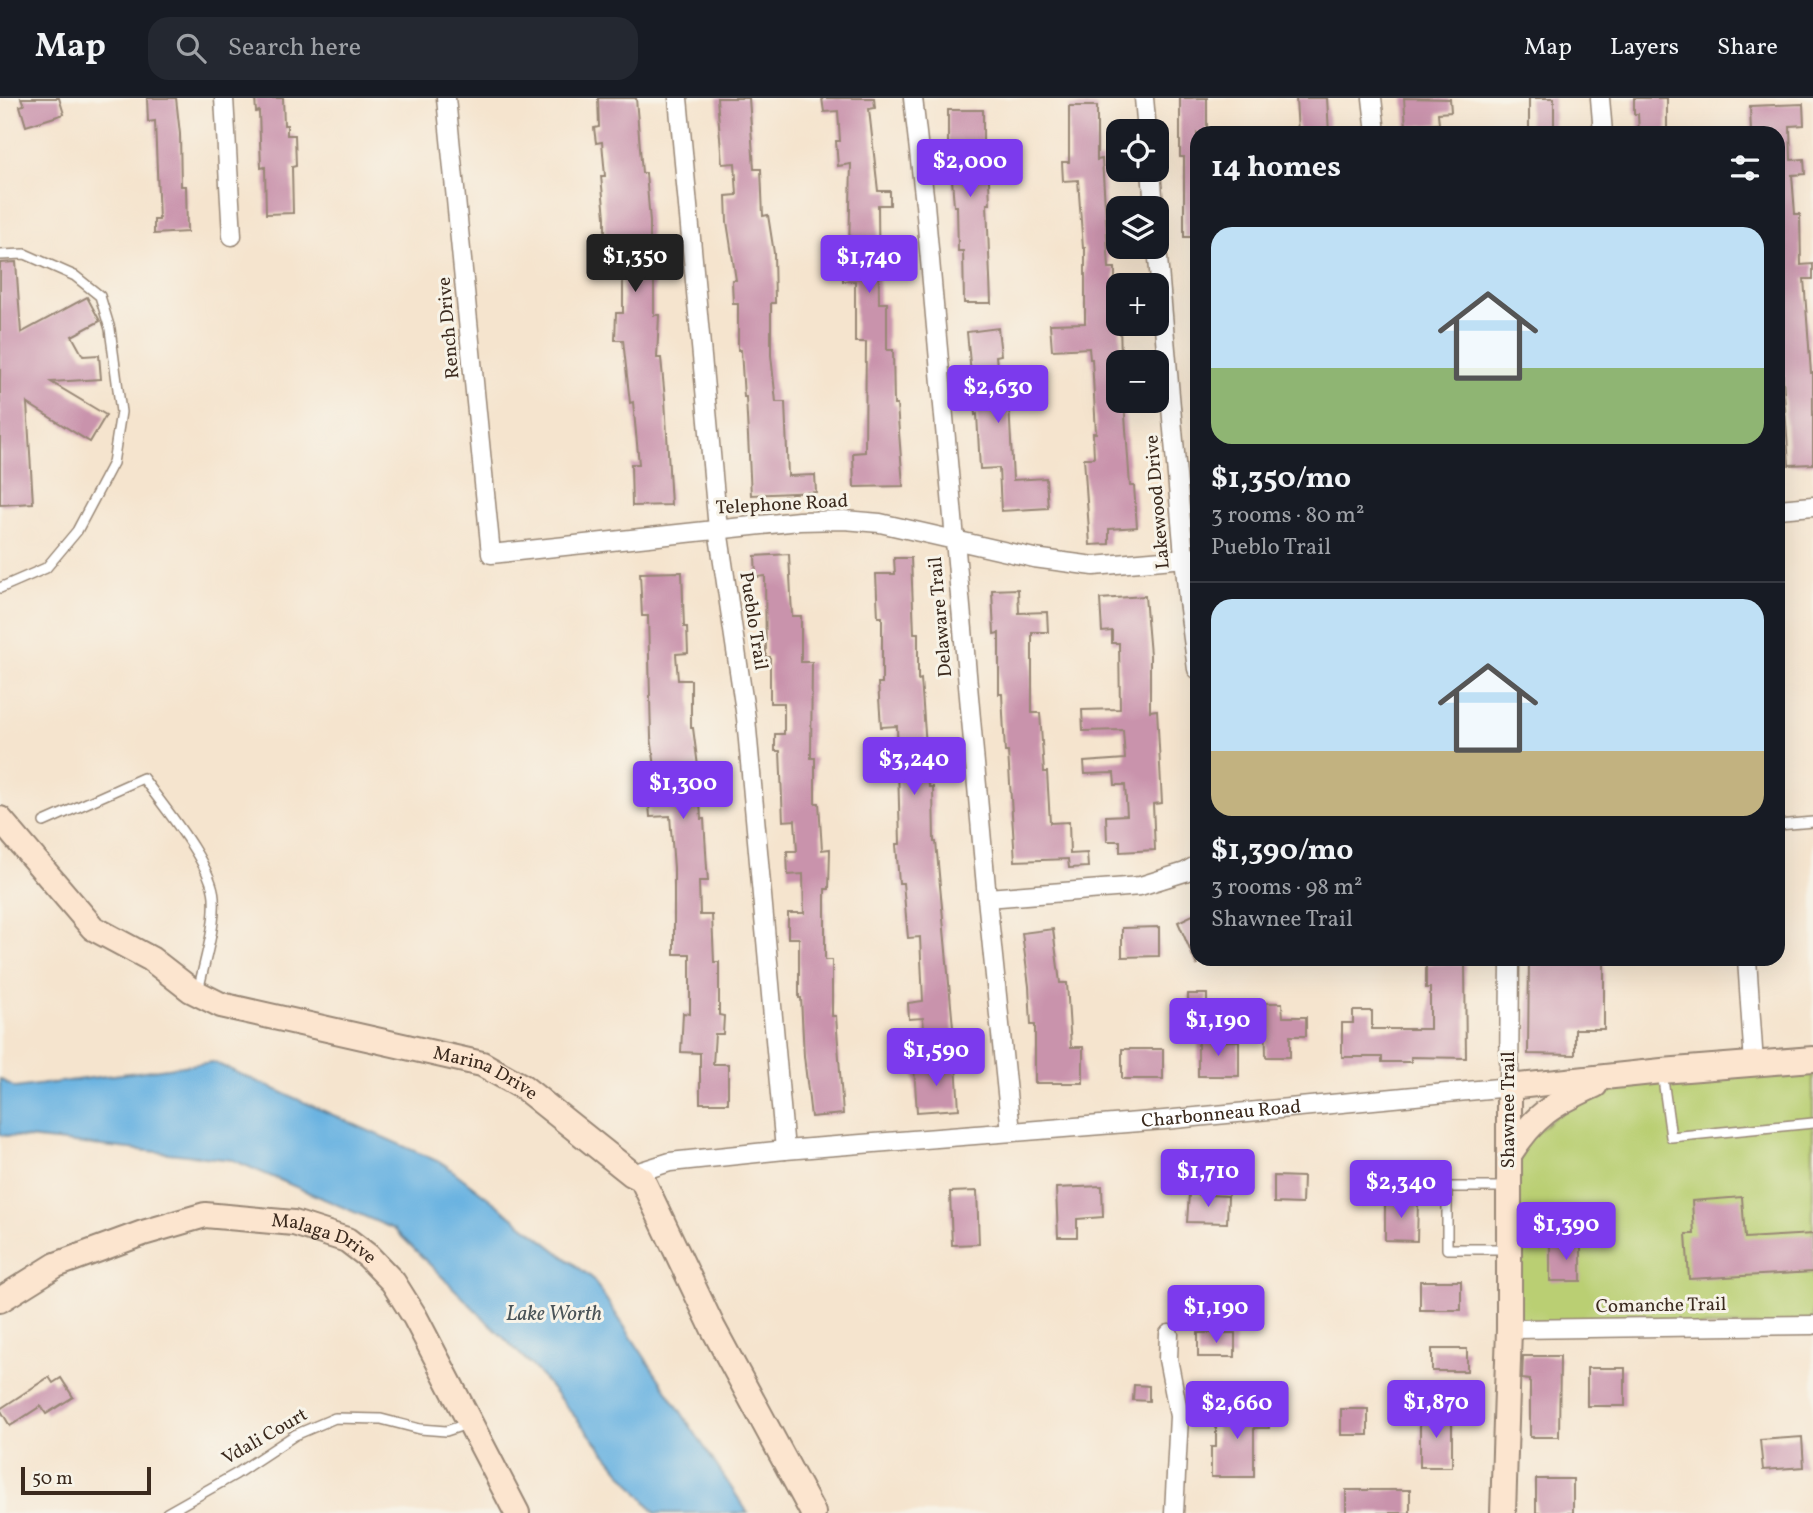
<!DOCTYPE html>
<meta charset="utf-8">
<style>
body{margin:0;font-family:Vollkorn,serif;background:#242831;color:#f1f3f6;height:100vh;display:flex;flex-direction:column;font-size:26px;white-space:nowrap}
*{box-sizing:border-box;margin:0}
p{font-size:23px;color:#9ea1a6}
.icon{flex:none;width:38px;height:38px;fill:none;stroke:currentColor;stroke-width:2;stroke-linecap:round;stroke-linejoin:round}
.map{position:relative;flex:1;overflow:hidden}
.panel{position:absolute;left:1190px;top:28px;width:595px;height:840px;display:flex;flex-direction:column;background:#171b24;border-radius:21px;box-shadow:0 7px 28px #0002}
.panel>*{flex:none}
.tools{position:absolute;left:1106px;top:21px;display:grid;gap:14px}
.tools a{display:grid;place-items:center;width:63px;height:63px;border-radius:14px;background:#171b24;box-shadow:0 7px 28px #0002;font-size:35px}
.scale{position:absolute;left:21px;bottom:18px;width:130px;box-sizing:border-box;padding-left:7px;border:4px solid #3b2a1e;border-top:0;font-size:19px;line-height:24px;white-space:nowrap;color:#3b2a1e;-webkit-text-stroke:5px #f7f3e8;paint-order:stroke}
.price{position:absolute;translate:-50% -60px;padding:0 16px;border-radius:7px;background:#7c3aed;color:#fff;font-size:23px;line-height:46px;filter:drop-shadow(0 2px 4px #0008)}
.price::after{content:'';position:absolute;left:50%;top:42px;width:21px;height:16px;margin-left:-10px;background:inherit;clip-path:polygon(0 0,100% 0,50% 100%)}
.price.on{background:#222;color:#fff}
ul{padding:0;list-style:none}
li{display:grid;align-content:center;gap:14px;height:371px;padding:0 21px}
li+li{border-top:2px solid #363941}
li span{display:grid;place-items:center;height:217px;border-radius:21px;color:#555}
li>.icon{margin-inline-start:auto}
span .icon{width:126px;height:126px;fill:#fffc;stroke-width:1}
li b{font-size:30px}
h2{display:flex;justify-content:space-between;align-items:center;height:84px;padding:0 21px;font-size:30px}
header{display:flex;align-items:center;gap:42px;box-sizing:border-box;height:98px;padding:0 35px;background:#171b24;border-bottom:2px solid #363941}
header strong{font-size:33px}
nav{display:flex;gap:38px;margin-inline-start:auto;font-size:24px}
.search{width:490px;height:63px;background:#242831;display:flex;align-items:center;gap:18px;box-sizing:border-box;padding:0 24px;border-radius:21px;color:#9ea1a6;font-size:26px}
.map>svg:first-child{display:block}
</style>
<header>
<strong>Map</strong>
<div class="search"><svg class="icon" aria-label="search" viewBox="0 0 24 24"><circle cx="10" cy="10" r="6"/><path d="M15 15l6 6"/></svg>Search here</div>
<nav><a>Map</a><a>Layers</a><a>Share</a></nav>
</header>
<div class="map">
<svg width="1813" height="1415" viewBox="0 0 1813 1415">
<rect width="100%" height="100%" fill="#f7f3e8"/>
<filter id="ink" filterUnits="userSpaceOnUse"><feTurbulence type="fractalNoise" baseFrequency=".0143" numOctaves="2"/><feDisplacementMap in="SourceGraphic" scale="14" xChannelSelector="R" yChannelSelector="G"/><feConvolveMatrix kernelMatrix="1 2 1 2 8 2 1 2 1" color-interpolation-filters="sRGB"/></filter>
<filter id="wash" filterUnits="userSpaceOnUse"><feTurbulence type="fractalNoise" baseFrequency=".00686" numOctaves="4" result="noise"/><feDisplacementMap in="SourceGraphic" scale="28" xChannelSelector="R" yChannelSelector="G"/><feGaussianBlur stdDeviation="1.57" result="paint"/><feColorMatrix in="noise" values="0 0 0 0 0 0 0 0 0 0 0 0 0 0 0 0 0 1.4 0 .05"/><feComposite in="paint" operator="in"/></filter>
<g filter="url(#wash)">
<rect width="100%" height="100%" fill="#f5e4ce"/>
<polygon fill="#bacf73" stroke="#7a7c48" stroke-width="2" points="1813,961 1813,1227 1509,1231 1509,1058 1587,991"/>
<polygon fill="#6ab3e1" stroke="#526e80" stroke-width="2" points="213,964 444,1066 592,1180 748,1415 655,1415 537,1273 394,1131 233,1062 0,1037 0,981 15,990"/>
<g id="blocks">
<g fill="#c993ac">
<polygon points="21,0 59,0 64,16 26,28 20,8 24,7"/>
<polygon points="147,0 176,0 180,36 181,88 186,88 187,134 154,136 154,122 159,122 155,23 148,24"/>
<polygon points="255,0 283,0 284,27 287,27 287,37 295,37 296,68 292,69 293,115 266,116 265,69 261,70 259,13 256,14"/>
<polygon points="598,0 636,0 642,75 646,75 650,124 650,168 654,168 654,217 659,217 657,260 661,260 665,301 671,407 632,408 631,366 639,366 633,304 630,305 623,242 615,242 616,215 623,215 623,163 605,163 605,119 601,78 605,78 602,44 596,45 594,30 599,29"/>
<polygon points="717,0 749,0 754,71 761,71 763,118 768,117 774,155 775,205 771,205 771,257 776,304 785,304 788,378 815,377 816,394 751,397 746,299 744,299 741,252 738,252 738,206 733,206 732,182 736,182 727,124 726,98 737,97 735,65 722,66"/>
<polygon points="822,0 874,0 875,10 869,11 878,93 890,93 890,107 878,107 879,205 887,205 887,252 893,252 894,307 897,307 903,388 854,389 853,355 865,354 866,244 855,244 855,183 843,183 843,154 849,154 851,66 838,68 836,43 840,43 838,13 824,14"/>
<polygon points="1180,0 1207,0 1207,35 1197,35 1197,139 1184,139 1184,59 1180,59"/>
<polygon points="1296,0 1327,0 1329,35 1298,35"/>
<polygon points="1404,0 1450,1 1451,14 1438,15 1439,26 1406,29"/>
<rect x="1529" y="0" width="25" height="35"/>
<polygon points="1634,0 1667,0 1667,35 1639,35 1638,16 1634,16"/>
<polygon points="1803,6 1804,27 1790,28 1791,62 1804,61 1805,76 1792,77 1795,116 1800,116 1801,167 1813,166 1813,181 1804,181 1811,275 1813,275 1813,366 1789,367 1782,266 1778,266 1778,35 1751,35 1750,8"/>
<polygon points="1069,8 1097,8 1097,62 1102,61 1109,170 1115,170 1115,223 1120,226 1121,260 1118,260 1118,303 1124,303 1130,388 1134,388 1137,429 1109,431 1109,446 1090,447 1084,360 1094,360 1093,335 1096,335 1092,261 1090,261 1089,250 1052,252 1050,226 1085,225 1085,150 1083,150 1078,82 1063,83 1062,64 1069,64"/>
<polygon points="948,12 983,12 983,62 988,62 990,106 987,106 991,205 964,205 963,153 958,153 957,108 954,108 952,81 937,82 936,64 948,64"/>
<polygon points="16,164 21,235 87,199 100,223 72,238 83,258 99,257 101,281 51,284 106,317 90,344 27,305 33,405 0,407 0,165"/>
<polygon points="998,230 1001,257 996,258 999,286 1008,286 1013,382 1046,380 1048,410 1001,413 999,370 980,371 977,316 975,317 967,234"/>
<polygon points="789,456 792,518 801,518 801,564 812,564 811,660 815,660 815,705 819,705 822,752 830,751 829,791 825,791 825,862 832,862 832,918 836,918 843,1016 811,1019 804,958 801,900 799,900 799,840 788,840 788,815 804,815 803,776 788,777 787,753 797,753 795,722 783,723 780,653 775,653 775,636 784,636 784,605 770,605 770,559 766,559 765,478 756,479 755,458"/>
<polygon points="894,460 911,460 914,535 918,535 918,582 921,581 929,689 933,689 934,744 936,744 954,940 925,942 923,920 909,921 908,905 923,903 920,839 908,840 903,785 899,785 896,746 900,746 897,628 881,629 878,585 882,585 882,519 878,519 876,476 895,476"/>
<polygon points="682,474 684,529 687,529 688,555 676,556 678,582 691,582 691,630 693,630 698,668 701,721 704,721 707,770 708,783 699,783 700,817 712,817 714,864 719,864 719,917 724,918 723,936 715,936 713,966 728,966 728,1005 700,1005 700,955 681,954 683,915 690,916 690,856 674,856 674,770 670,718 650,719 648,693 658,692 651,639 648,518 642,518 640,475"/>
<polygon points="1018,491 1019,515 1047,514 1048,534 1032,534 1032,615 1040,615 1044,674 1047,674 1050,725 1069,724 1070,756 1087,755 1088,769 1069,770 1068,761 1015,763 1008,654 1005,654 1002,596 999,596 999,535 994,536 992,492"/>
<polygon points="1145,498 1150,557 1150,613 1157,612 1162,705 1153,706 1155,752 1120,754 1120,743 1107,743 1106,718 1127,717 1125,687 1115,687 1114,675 1085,676 1084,664 1125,661 1123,632 1083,633 1082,612 1120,611 1119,545 1112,545 1112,533 1102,534 1100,501"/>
<polygon points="1197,815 1197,868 1178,824"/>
<polygon points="1159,829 1159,858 1122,859 1122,830"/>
<polygon points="1053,831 1060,885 1067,885 1071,949 1083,949 1083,985 1035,985 1035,927 1031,927 1029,888 1022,835"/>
<polygon points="1529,861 1604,861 1604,931 1575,931 1575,957 1528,956"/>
<polygon points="1426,866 1465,866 1466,960 1411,959 1411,964 1382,964 1382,959 1342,959 1342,925 1353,925 1353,913 1372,913 1372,931 1430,931 1430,890 1426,890"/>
<rect x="1188" y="896" width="19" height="20"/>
<polygon points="1265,905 1282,905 1283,919 1306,919 1306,938 1290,938 1290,959 1266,959"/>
<rect x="1198" y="943" width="41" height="35"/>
<rect x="1122" y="951" width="41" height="30"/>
<polygon points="956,967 959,1011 917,1014 914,970"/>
<polygon points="1274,1078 1303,1079 1302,1106 1274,1105"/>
<polygon points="1102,1088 1103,1119 1077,1121 1077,1139 1058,1139 1056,1090"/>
<polygon points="977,1093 979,1146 952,1147 950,1094"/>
<polygon points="1189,1096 1228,1098 1227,1125 1187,1124"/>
<polygon points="1742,1099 1745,1140 1813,1136 1813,1174 1689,1181 1686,1136 1694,1136 1692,1103"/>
<polygon points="1385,1101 1418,1102 1417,1143 1385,1142"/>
<rect x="1550" y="1145" width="31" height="38"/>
<rect x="1420" y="1183" width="41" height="29"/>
<rect x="1198" y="1235" width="37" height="24"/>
<rect x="1432" y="1251" width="35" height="22"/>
<polygon points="1523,1258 1560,1258 1559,1339 1530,1339 1530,1282 1522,1281"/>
<rect x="1587" y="1270" width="38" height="38"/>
<polygon points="49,1279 53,1285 61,1280 73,1299 46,1316 41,1308 10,1328 0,1311"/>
<polygon points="1134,1287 1149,1288 1149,1303 1133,1302"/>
<polygon points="1216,1310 1269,1310 1269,1330 1254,1330 1254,1379 1211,1379 1211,1349 1216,1349"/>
<rect x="1341" y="1311" width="27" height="26"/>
<rect x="1420" y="1315" width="32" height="54"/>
<polygon points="1802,1339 1804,1369 1763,1372 1760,1342"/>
<rect x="1536" y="1381" width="37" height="34"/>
<rect x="1346" y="1392" width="64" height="23"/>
</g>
</g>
</g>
<g filter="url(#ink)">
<use href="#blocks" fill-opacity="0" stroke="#988776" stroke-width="2"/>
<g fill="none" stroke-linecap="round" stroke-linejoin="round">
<defs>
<g id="lane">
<polyline points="0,157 25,156 75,178 100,198 110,231 121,314 113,365 77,433 46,470 0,490"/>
<path d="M44,724l99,-44c20,28 69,86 71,119 2,31 -10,65 -16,95"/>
<polyline points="1778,727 1813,724"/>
<polyline points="1662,974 1671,1039 1813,1025"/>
<polyline points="1506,1151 1447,1151 1447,1089 1507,1089"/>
<polyline points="167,1415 236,1376 295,1337 335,1320 381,1321 420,1331 446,1333 467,1326"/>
</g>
<g id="street">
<polyline points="224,0 232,138"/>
<polyline points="446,0 491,456 799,423 844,422 880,425 1034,460 1094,468 1197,459"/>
<polyline points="678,0 718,431 746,620 785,1052"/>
<polyline points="913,0 925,106 987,800 1011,1034"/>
<polyline points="1144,0 1147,33"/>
<polyline points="1372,0 1376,35"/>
<polyline points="1600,0 1603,35"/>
<polyline points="1151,72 1154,110"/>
<polyline points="1157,149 1188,503 1197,571"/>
<polyline points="1778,411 1813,408"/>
<polyline points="987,800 1140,788 1185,774 1197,767"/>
<polyline points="1747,861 1754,966"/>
<path id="s1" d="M632,1076l38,-12 115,-12 379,-30 345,-33 1,-128"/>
<polyline points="1509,1231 1813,1227"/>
<polyline points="1169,1236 1168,1261 1179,1318 1174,1415"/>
</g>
<g id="secondary">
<path id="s2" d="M0,721l93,109 58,31 40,31 30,15 261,59 41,23 109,87 10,5 71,149 100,185"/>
<path d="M1509,1057c25,-40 44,-51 86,-70"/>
<path id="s3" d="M0,1202l56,-35 87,-32 62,-18 89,8 53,17 21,16 25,26 22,35 102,196"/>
<polyline points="1503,1415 1509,1231 1509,989 1662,973 1813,961"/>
</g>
</defs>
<use href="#lane" stroke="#988776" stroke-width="12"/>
<use href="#street" stroke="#988776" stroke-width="21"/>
<use href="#secondary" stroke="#988776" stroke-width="28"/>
<use href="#lane" stroke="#fff" stroke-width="9"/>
<use href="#street" stroke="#fff" stroke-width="18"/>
<use href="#secondary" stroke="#fce5cf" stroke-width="24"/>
</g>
</g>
<g text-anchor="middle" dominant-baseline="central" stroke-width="6" stroke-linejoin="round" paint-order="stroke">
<g font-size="19" fill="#3b2a1e" stroke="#f7f3e8">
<text transform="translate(449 230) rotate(-95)">Rench Drive</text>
<text transform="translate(1158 404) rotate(-95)">Lakewood Drive</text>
<text transform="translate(782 407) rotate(-3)">Telephone Road</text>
<text transform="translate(941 519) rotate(-95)">Delaware Trail</text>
<text transform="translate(753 523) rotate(81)">Pueblo Trail</text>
<text stroke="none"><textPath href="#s2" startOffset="567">Marina Drive</textPath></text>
<text transform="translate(1509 1012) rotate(-90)">Shawnee Trail</text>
<text stroke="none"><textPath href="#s1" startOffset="593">Charbonneau Road</textPath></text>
<text stroke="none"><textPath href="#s3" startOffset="346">Malaga Drive</textPath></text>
<text transform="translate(1661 1208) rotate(-1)">Comanche Trail</text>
<text transform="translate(265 1339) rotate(-30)">Vdali Court</text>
</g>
<g font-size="21" font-style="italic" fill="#495358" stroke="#f7f3e8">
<text x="554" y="1216">Lake Worth</text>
</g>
</g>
</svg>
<div class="tools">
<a><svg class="icon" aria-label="locate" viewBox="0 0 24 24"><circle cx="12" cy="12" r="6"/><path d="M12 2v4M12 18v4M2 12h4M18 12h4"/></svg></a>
<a><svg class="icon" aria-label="layers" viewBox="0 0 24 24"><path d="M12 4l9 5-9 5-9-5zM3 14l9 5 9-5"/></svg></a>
<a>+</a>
<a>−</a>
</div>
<div class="scale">50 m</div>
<b class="price" style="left:970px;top:101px">$2,000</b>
<b class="price on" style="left:635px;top:196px">$1,350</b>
<b class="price" style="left:869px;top:197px">$1,740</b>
<b class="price" style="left:998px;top:327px">$2,630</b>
<b class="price" style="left:914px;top:699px">$3,240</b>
<b class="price" style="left:683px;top:723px">$1,300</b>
<b class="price" style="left:1218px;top:960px">$1,190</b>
<b class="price" style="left:936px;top:990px">$1,590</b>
<b class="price" style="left:1208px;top:1111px">$1,710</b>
<b class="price" style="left:1401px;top:1122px">$2,340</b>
<b class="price" style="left:1566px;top:1164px">$1,390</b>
<b class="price" style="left:1216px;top:1247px">$1,190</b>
<b class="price" style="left:1436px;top:1342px">$1,870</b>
<b class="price" style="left:1237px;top:1343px">$2,660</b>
<section class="panel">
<h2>14 homes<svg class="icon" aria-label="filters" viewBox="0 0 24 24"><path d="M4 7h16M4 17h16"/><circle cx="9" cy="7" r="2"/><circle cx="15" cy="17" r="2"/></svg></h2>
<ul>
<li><span style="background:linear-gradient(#bfe0f5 65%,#8fb573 0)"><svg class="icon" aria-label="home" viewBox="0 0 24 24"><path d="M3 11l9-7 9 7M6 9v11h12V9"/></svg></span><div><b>$1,350/mo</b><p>3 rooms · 80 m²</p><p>Pueblo Trail</p></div></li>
<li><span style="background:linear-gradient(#bfe0f5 70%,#c2b280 0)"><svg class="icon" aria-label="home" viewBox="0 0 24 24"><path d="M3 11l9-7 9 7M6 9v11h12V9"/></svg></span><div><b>$1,390/mo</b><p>3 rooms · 98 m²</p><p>Shawnee Trail</p></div></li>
</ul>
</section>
</div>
